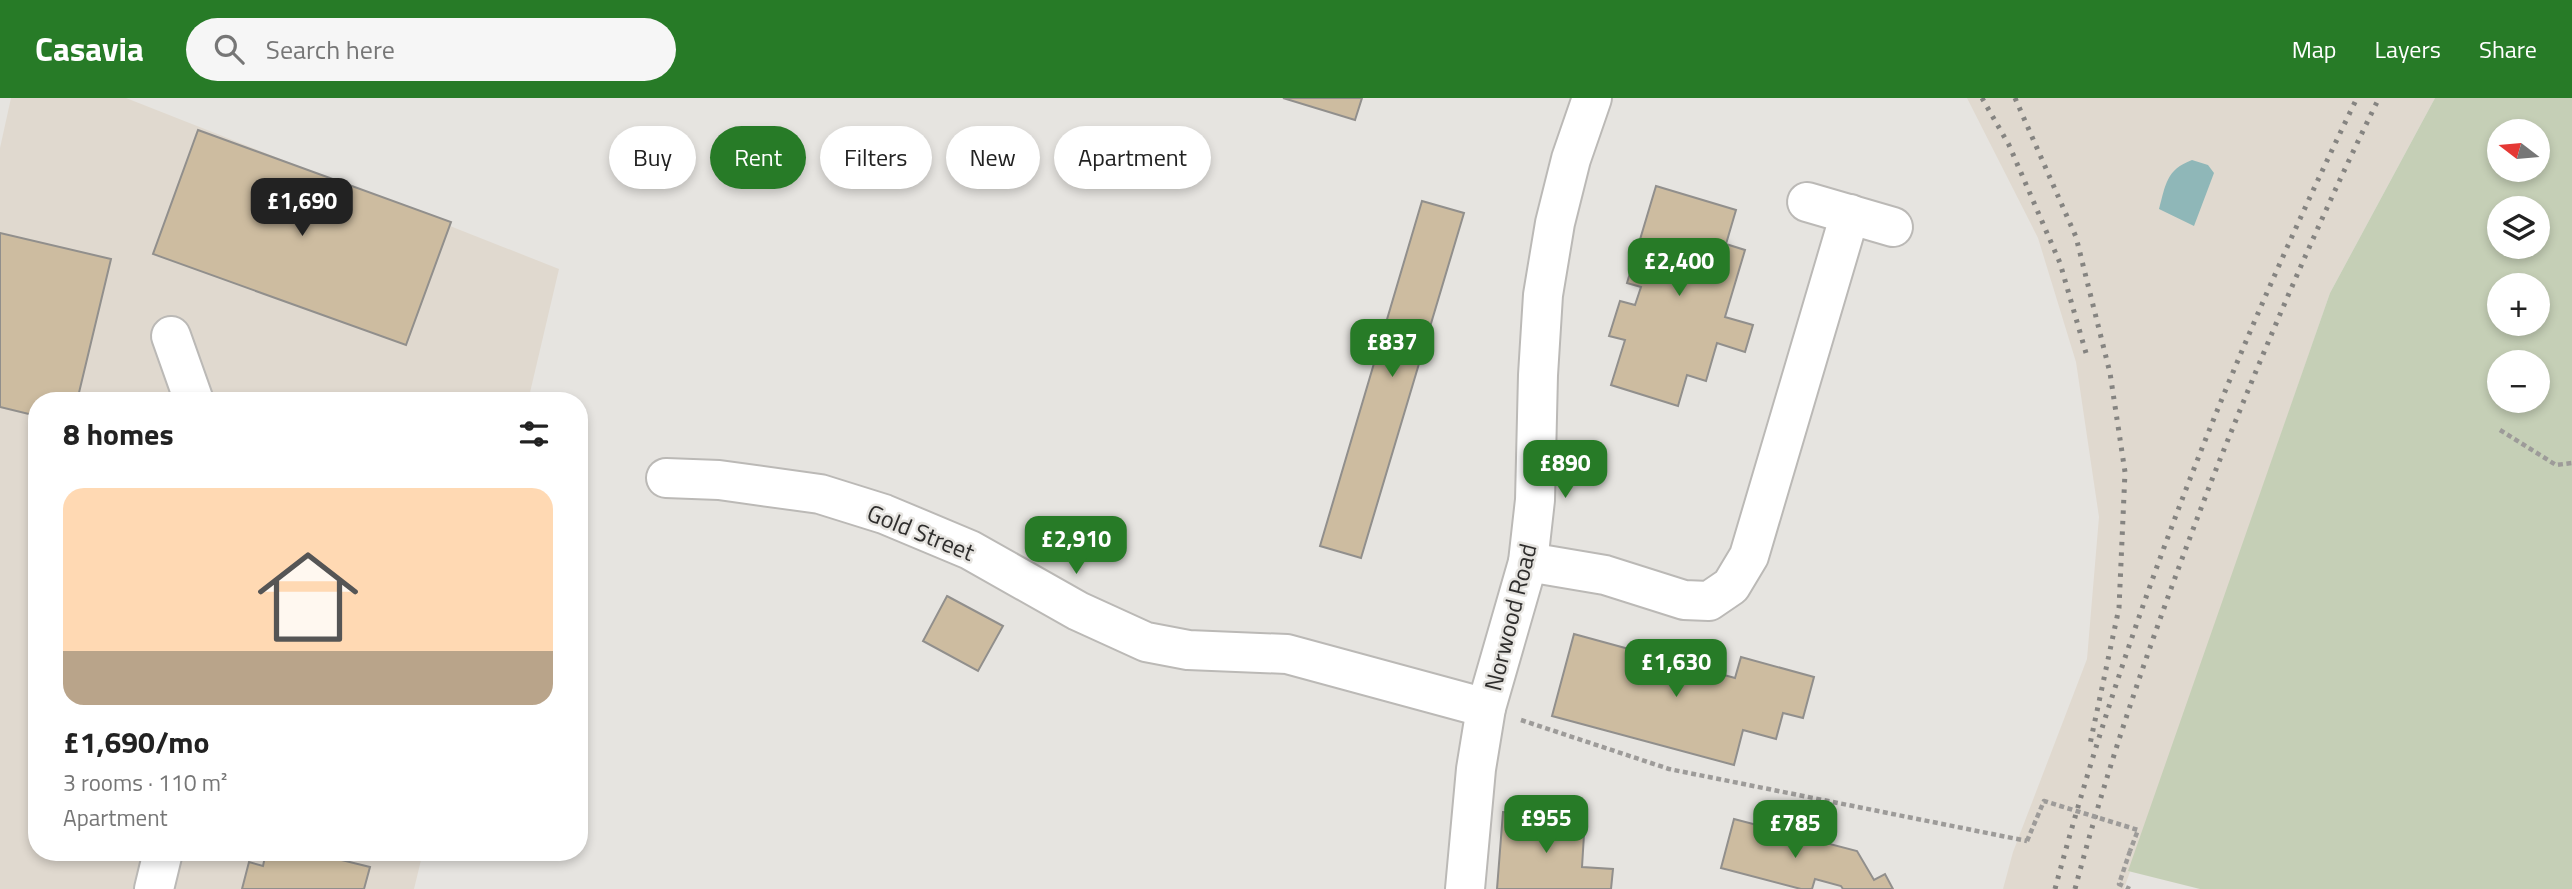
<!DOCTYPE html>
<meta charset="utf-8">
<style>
body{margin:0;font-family:"Titillium Web",sans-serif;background:#f6f6f6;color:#222;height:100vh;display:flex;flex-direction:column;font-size:26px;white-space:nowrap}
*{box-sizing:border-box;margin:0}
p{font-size:23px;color:#767676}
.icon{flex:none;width:38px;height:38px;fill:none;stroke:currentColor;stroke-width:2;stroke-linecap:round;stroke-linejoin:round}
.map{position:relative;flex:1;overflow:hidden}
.panel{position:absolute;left:28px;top:294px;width:560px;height:469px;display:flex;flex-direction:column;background:#fff;border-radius:28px;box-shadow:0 4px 10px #0003}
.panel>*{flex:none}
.banner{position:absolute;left:609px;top:28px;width:665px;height:63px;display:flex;gap:14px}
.needle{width:46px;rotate:286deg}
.controls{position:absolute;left:2487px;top:21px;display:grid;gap:14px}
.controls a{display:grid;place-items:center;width:63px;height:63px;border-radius:50%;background:#fff;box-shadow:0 4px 10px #0003;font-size:35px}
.price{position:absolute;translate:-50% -60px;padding:0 16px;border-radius:14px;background:#277b27;color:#fff;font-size:23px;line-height:46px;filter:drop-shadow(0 2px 4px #0008)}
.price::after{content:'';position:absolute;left:50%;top:42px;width:21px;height:16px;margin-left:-10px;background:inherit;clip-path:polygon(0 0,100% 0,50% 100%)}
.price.on{background:#222;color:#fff}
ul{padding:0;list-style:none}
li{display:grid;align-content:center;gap:14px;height:371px;padding:0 35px}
li span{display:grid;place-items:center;height:217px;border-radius:21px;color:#555}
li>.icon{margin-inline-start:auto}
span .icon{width:126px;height:126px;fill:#fffc;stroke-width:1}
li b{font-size:30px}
h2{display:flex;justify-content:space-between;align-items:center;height:84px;padding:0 35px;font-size:30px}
.tag{padding:0 24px;border-radius:32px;background:#fff;box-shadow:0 4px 10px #0003;font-size:24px;line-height:63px}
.tag.on{background:#277b27;color:#fff}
header{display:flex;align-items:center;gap:42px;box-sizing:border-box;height:98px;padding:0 35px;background:#277b27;color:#fff}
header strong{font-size:33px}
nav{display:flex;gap:38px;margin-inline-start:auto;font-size:24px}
.search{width:490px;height:63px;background:#f6f6f6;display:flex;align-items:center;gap:18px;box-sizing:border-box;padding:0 24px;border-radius:38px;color:#767676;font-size:26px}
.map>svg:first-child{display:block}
</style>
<header>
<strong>Casavia</strong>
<div class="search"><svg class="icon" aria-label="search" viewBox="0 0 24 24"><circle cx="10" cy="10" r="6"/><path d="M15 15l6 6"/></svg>Search here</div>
<nav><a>Map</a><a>Layers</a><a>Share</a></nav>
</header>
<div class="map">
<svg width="2572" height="791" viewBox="0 0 2572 791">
<rect width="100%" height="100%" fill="#e6e4e0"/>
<g fill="#e0d9cf">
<polygon points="11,0 126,0 559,171 528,303 37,303 37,754 423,754 414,791 0,791 0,50"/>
<polygon points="1967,0 2435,0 2330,195 2124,791 2003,791 2013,754 2087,561 2099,419 2076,264 2038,140"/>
</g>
<path fill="#c5cfb6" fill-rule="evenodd" d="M2435,0h137v791h-372l-72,-18 202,-578zM2499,33h39v39h-39zM2499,110h39v39h-39zM2538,187v39h-39v-39zM2499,264h39v39h-39z"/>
<path fill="#8fb7b8" d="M2192,62l16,5 6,8 -20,53 -35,-17c7,-25 7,-39 33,-49z"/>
<g fill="#cdbca0" stroke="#918f8c" stroke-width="2">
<polygon points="1283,0 1362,0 1355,22"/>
<polygon points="198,32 451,124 406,247 153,156"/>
<polygon points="1656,88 1736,112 1726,146 1745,152 1725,219 1753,227 1745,254 1717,245 1706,283 1687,277 1678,308 1611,287 1625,242 1609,238 1620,203 1635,207 1641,189 1627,185"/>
<polygon points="1422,103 1464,115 1361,460 1320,448"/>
<polygon points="0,135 111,161 77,303 37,303 37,318 0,309"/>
<polygon points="947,498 1003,528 978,573 923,543"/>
<polygon points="1574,536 1735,580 1741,559 1814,579 1803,620 1783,615 1776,641 1743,632 1734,667 1552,618"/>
<polygon points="1503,714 1585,720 1582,769 1613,771 1611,791 1497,791"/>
<polygon points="1734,721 1857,753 1874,782 1885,776 1893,791 1843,791 1841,788 1815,781 1812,791 1801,791 1721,770"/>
<polygon points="266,754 309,754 370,769 364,791 242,791 249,764 263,768"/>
</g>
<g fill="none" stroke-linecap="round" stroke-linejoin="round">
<defs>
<g id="minor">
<polyline points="1807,104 1893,129"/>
<polyline points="171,238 194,303"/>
<polyline points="666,380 719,382 820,396 884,416 970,452 1078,513 1146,544 1188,552 1287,556 1486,610"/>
<polyline points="1528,464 1605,477 1684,502 1709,503 1731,488 1749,458 1850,116"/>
<polyline points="154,791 163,754"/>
<polyline points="1465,791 1476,671 1486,610 1528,464 1535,402 1538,277 1543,197 1555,125 1571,61 1592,0"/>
</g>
</defs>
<use href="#minor" stroke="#bbb9b6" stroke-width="42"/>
<g stroke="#9d9b99" stroke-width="4.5" stroke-dasharray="5 3.5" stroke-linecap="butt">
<polyline points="2500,332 2556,367 2572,365"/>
<polyline points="1521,622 1669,671 2027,743"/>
<polyline points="2130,753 2119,786 2130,791"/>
</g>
<use href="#minor" stroke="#fff" stroke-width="38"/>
<g stroke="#858481" stroke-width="5" stroke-dasharray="3.5 7" stroke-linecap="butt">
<polyline points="1982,0 2009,47 2060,165 2086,255"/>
<polyline points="2015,0 2076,139 2110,275 2125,374 2119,510 2090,646"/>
<path d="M2055,791c73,-273 179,-538 302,-791"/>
<path d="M2075,791c37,-140 86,-277 138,-412 51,-128 105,-255 166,-379"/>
</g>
<polyline stroke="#9d9b99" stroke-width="4.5" stroke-dasharray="5 3.5" stroke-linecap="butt" points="2027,743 2044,703 2138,732 2130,753"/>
</g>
<g text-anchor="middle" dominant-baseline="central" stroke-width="5" stroke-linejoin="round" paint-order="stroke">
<g font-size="24" fill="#2f2e2d" stroke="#e6e4e0">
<text transform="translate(921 434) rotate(22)">Gold Street</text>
<text transform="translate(1510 519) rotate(-76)">Norwood Road</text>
</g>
</g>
</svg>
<div class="controls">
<a><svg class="needle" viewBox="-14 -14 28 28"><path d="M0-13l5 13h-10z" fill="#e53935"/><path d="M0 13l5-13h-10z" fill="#767676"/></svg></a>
<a><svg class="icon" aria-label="layers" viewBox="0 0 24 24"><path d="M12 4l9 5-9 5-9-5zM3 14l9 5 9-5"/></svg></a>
<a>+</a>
<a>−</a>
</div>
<b class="price on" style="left:302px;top:140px">£1,690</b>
<b class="price" style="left:1679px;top:200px">£2,400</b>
<b class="price" style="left:1392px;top:281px">£837</b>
<b class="price" style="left:1565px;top:402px">£890</b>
<b class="price" style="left:1076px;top:478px">£2,910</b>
<b class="price" style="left:1676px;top:601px">£1,630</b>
<b class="price" style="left:1546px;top:757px">£955</b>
<b class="price" style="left:1795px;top:762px">£785</b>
<div class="banner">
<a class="tag">Buy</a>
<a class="tag on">Rent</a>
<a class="tag">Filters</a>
<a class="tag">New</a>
<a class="tag">Apartment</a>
</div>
<section class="panel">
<h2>8 homes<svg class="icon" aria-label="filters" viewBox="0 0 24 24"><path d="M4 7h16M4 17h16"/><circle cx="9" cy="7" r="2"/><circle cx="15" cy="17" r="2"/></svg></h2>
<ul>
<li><span style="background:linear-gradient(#ffd9b3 75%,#b9a48a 0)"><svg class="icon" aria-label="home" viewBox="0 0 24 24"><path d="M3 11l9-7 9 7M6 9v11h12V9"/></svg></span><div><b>£1,690/mo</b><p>3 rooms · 110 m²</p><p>Apartment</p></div></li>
</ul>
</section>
</div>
